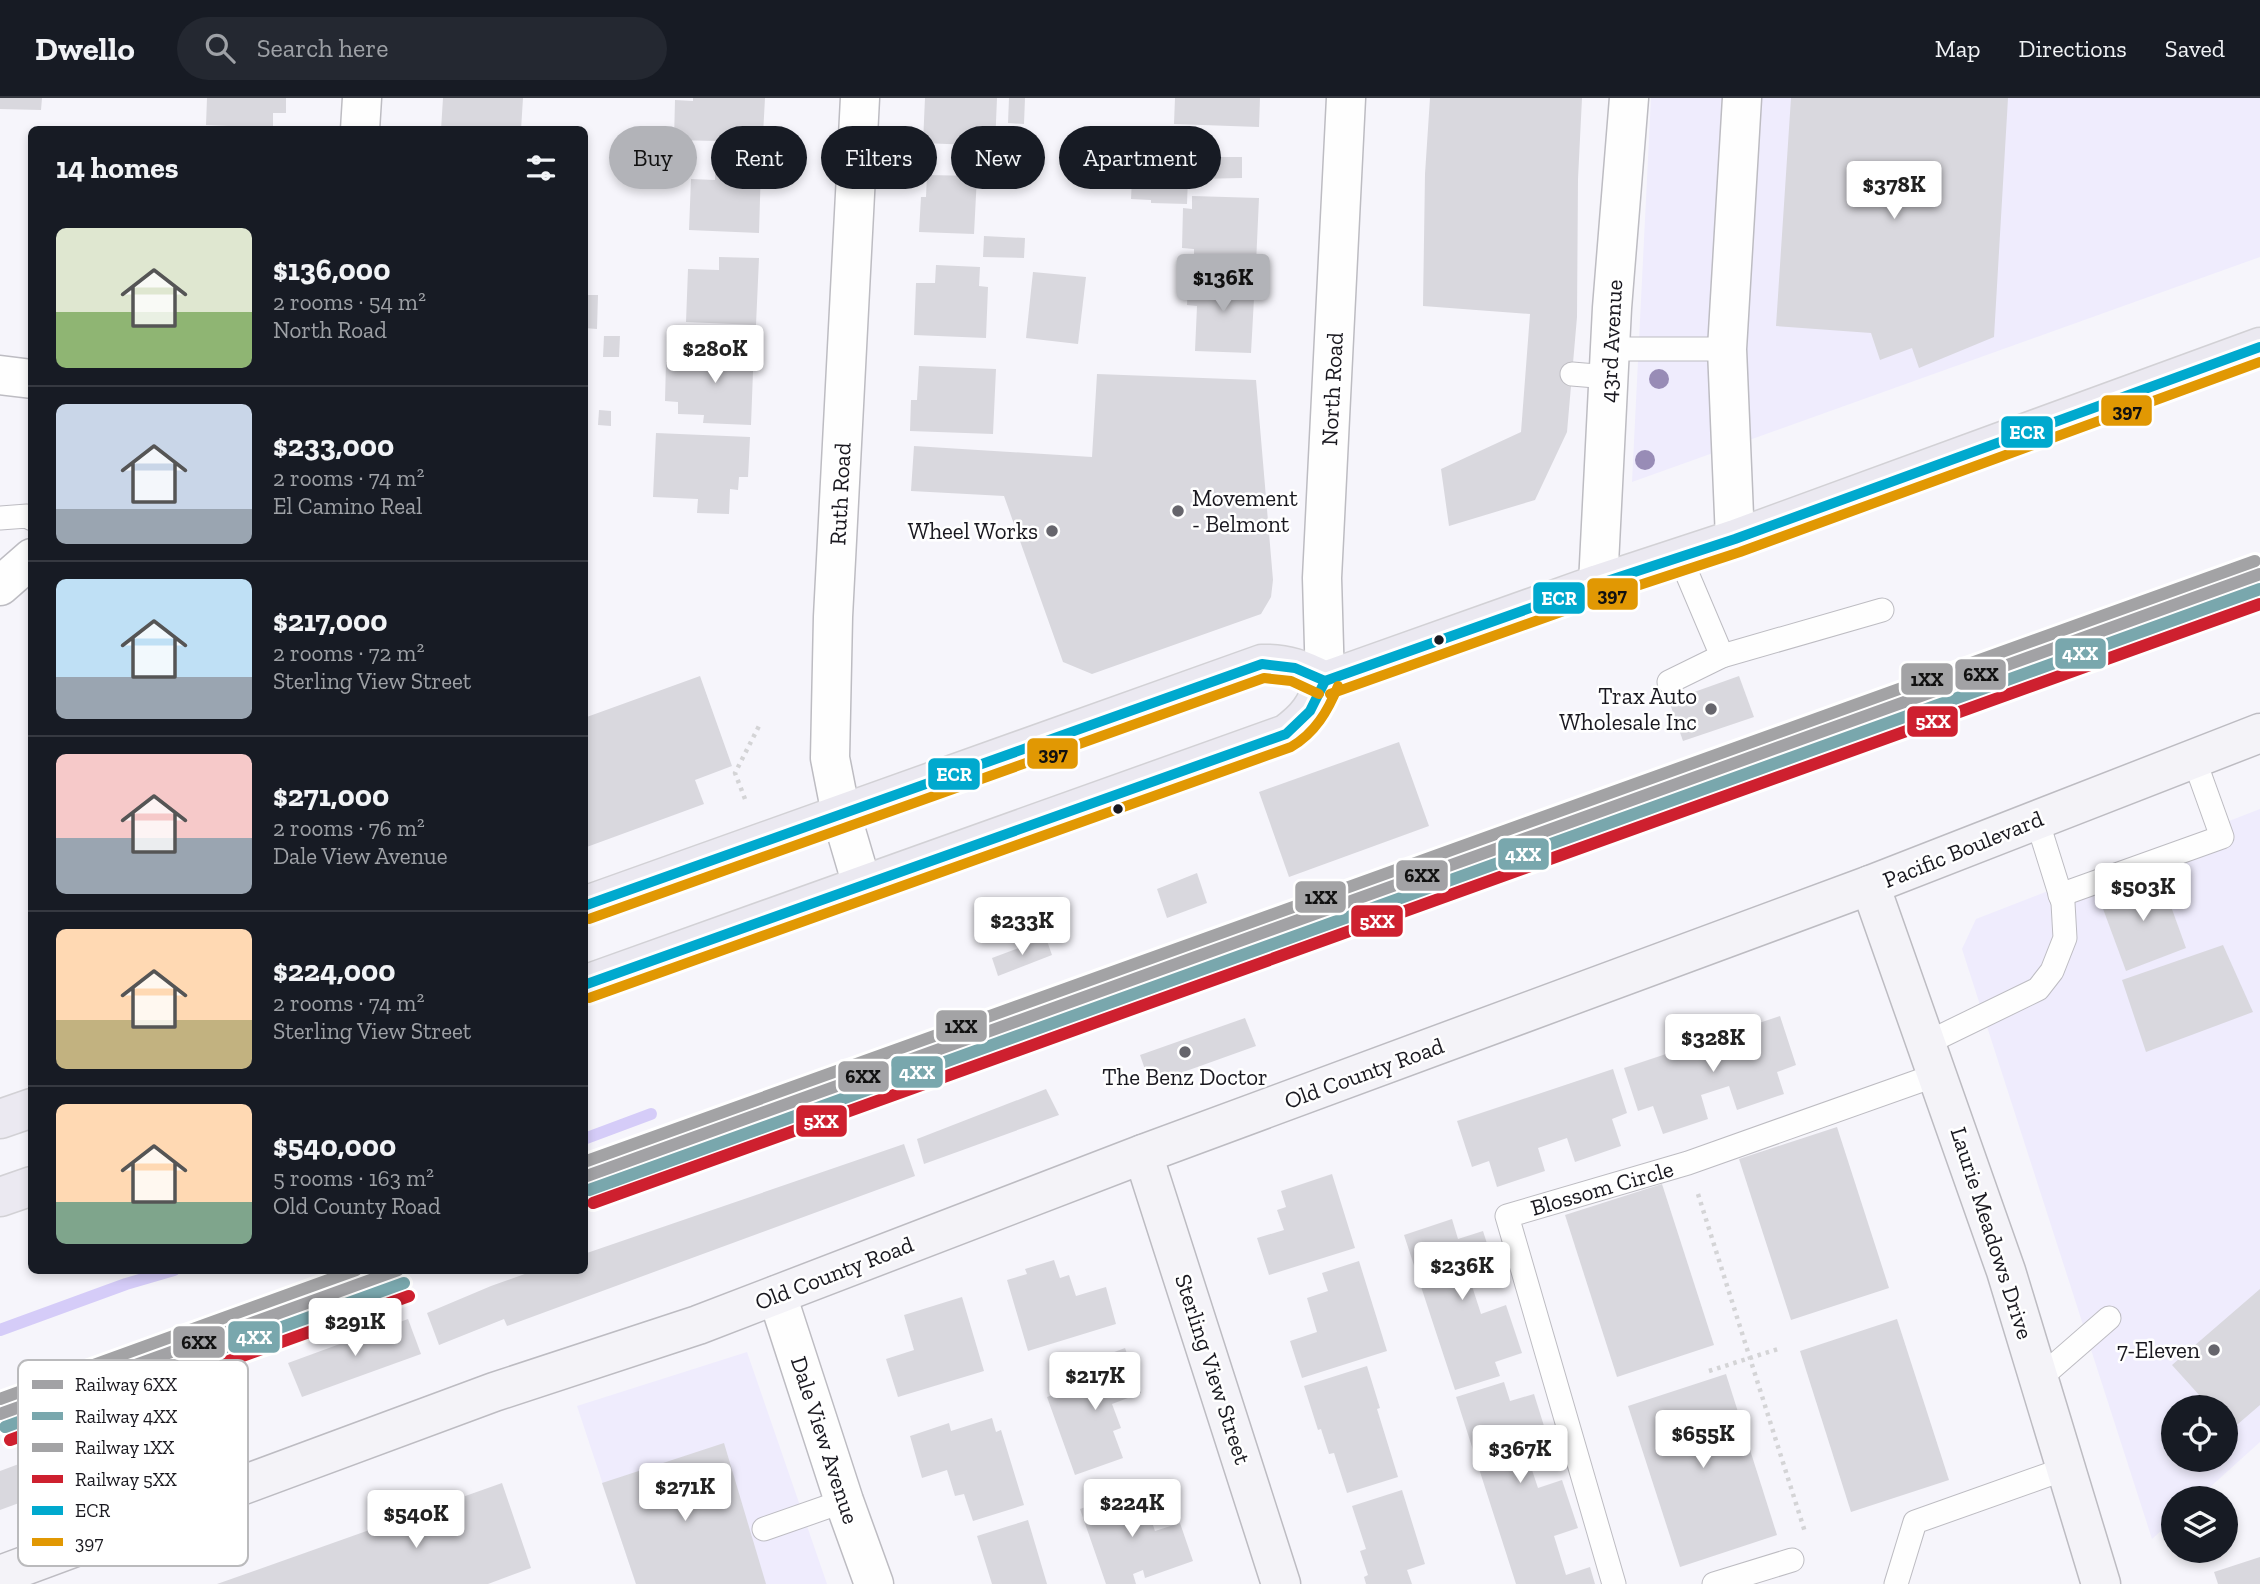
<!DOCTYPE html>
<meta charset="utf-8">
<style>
body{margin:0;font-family:"Zilla Slab",serif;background:#242831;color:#f1f3f6;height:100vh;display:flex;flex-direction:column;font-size:26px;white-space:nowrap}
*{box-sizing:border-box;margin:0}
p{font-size:23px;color:#9ea1a6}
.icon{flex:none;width:38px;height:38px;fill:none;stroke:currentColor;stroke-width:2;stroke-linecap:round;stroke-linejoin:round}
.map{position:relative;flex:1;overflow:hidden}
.drawer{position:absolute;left:28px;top:28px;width:560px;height:1148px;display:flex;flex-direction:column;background:#171b24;border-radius:10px;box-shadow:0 4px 10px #0003}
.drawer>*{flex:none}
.hud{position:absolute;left:609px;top:28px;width:665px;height:63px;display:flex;gap:14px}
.tools{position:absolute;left:2161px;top:1297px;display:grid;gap:14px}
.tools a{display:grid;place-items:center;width:77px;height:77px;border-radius:50%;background:#171b24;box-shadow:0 4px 10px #0003;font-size:35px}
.price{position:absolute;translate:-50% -60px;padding:0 16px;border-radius:7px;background:#fff;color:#222;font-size:23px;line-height:46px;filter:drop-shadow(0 2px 4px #0008)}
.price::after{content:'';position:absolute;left:50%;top:42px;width:21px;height:16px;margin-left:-10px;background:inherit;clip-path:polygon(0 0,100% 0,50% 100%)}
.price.active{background:#b2b3b8;color:#111}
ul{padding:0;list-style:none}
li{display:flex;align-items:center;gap:21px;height:175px;padding:0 28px}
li+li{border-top:2px solid #363941}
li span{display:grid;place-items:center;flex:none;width:196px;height:140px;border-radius:10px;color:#555}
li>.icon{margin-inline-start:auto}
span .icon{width:84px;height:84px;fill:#fffc;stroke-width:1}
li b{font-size:30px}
h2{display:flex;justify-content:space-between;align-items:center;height:84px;padding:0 28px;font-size:30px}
.pill{padding:0 24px;border-radius:32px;background:#171b24;box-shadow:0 4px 10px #0003;font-size:24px;line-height:63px}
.pill.active{background:#b2b3b8;color:#111}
header{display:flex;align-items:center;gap:42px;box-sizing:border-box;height:98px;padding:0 35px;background:#171b24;border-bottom:2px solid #363941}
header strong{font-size:33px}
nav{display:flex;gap:38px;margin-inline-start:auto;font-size:24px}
.search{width:490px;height:63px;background:#242831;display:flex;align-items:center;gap:18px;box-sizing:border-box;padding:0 24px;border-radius:38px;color:#9ea1a6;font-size:26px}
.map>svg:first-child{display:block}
</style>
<header>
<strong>Dwello</strong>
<div class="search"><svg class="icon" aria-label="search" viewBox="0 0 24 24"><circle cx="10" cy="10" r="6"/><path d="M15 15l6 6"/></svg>Search here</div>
<nav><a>Map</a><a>Directions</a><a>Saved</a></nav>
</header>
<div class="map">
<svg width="2260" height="1486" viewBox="0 0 2260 1486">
<rect width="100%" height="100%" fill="#f6f5fb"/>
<g fill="#efecfd" fill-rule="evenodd">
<polygon points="1651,0 2260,0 2260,159 1632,384"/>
<path d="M2260,711v633l-62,56h-24l-1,22 -21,19 -190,-590 14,-30zM2174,1309h52v53h-52z"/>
<polygon points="747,1254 827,1486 636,1486 577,1308"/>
</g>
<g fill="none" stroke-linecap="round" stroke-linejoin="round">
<g stroke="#d5ccf8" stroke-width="12">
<polyline points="584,1041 651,1016"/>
<polyline points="0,1232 126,1186 174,1172"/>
</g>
</g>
<g fill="#d9d8de">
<polygon points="0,0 42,0 41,12 0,11"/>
<polygon points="207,0 286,0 286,15 273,15 273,30 206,27"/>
<polygon points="443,0 523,0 521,32 441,32"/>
<polygon points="693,0 765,0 762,55 716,53 716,43 674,42 675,2 693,3"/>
<polygon points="925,0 997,0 995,48 923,45"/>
<polygon points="1009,0 1025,0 1024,26 1008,25"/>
<polygon points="1175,0 1260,0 1259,29 1174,26"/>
<polygon points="1430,0 1582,0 1578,81 1577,219 1567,334 1535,402 1449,428 1441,371 1521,334 1530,216 1423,208 1425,76"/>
<polygon points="1791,0 2008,0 1994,239 1919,270 1912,250 1880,262 1871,235 1776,228"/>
<polygon points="1195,59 1242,59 1242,80 1196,81"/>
<polygon points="1133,60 1157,61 1156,79 1188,80 1187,106 1151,105 1151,102 1131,101"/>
<polygon points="715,66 761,68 759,135 689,132 691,81 715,82"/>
<polygon points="927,77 977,78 974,136 919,134 921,99 926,99"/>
<polygon points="1192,98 1259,100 1256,166 1213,164 1213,161 1194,161 1194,151 1182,150 1183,110 1192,111"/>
<polygon points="984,138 1025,140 1024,160 983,159"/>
<polygon points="719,159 759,160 756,227 686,224 688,171 719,172"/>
<polygon points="936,167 980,169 979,188 988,189 986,240 914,237 916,185 935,185"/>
<polygon points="1033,174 1086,179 1078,246 1026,240"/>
<polygon points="1188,179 1255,182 1251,255 1195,253 1197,208 1187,207"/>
<polygon points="584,197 598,197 597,231 584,230"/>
<polygon points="604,238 620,238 619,259 603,259"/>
<polygon points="709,245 754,247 751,327 703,325 704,317 678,316 678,304 665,303 666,264 708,265"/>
<polygon points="919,268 996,271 993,336 910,333 911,302 917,302"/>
<polygon points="1097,276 1256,282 1273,482 1271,499 1261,516 1092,576 1063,564 1004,398 911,393 914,348 1092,359"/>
<polygon points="599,312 611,313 611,328 598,327"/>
<polygon points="656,335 750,339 748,379 739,379 738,392 730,391 729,416 697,415 698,401 653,399"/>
<polygon points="700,578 732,668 695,682 704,706 584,750 584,620"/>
<polygon points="1739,578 1754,619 1683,643 1669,603"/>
<polygon points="1399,644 1429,728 1289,779 1259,694"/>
<polygon points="1197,775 1207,805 1167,820 1157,791"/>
<polygon points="2160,778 2186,850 2126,873 2099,800"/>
<polygon points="1046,840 1052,857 998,878 992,860"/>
<polygon points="2223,847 2253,914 2146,954 2122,882"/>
<polygon points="1780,918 1796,967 1777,974 1784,996 1737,1012 1729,988 1701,997 1708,1021 1663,1036 1653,1008 1638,1013 1624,970"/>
<polygon points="1245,920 1256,948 1150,986 1140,957"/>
<polygon points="1613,971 1627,1015 1612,1021 1621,1048 1575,1064 1567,1040 1538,1050 1545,1073 1497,1089 1489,1063 1472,1069 1457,1023"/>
<polygon points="1046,991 1059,1017 924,1066 917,1041"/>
<polygon points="1837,1029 1889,1190 1791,1222 1739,1061"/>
<polygon points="904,1046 915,1078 507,1228 504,1221 439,1247 427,1215 491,1188 536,1172 584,1172 584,1156"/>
<polygon points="1332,1076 1355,1150 1269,1177 1257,1140 1284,1132 1277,1112 1286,1109 1281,1093"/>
<polygon points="1662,1086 1714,1247 1617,1279 1565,1117"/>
<polygon points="1452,1121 1458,1141 1483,1133 1498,1180 1472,1188 1481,1216 1506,1207 1522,1255 1495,1264 1500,1278 1455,1292 1404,1137"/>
<polygon points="1054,1162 1060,1180 1069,1177 1076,1198 1106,1189 1116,1226 1028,1253 1007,1182 1027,1176 1025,1171"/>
<polygon points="1359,1163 1387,1253 1302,1280 1290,1243 1317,1234 1307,1200 1328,1193 1322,1175"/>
<polygon points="2260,1191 2260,1307 2231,1332 2226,1327 2226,1309 2210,1309 2172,1267"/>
<polygon points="962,1199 984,1273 898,1299 886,1261 914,1252 904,1217"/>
<polygon points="408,1221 421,1256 302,1299 288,1265"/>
<polygon points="1897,1221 1949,1382 1851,1414 1800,1253"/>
<polygon points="1125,1250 1141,1295 1112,1306 1121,1330 1113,1333 1123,1360 1075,1377 1047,1299 1091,1283 1085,1265"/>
<polygon points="1367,1268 1380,1310 1377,1311 1398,1379 1347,1395 1334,1355 1329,1356 1321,1331 1318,1332 1304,1288"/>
<polygon points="1726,1276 1777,1437 1680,1469 1628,1308"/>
<polygon points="1504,1284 1510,1303 1534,1296 1549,1344 1525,1351 1538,1390 1562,1382 1578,1430 1554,1438 1566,1477 1590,1469 1595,1486 1516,1486 1456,1299"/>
<polygon points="992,1320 996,1334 1001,1332 1024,1407 973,1423 964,1396 955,1398 947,1372 922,1380 910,1338 949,1325 951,1333"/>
<polygon points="724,1345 766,1486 636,1486 602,1385"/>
<polygon points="43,1357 57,1391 0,1412 0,1373"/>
<polygon points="502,1385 531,1470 488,1486 217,1486"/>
<polygon points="1140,1389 1155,1433 1180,1425 1193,1463 1145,1480 1143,1472 1133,1476 1136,1486 1106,1486 1080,1411"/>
<polygon points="1402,1392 1425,1466 1407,1472 1412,1486 1366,1486 1364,1479 1368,1477 1360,1453 1366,1451 1352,1408"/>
<polygon points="1028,1422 1047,1486 992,1486 977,1438"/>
<polygon points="2260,1459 2260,1486 2218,1486 2214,1474"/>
</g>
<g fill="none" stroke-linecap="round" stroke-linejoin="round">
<defs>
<g id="lane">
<polyline points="1610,251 1727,251"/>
<polyline points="1572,276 1608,279"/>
<polyline points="0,420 27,418 32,421"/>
<polyline points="1680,459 1722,558"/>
<polyline points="1669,584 1722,558 1882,512"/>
<polyline points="2060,797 2222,739 2194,661"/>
<polyline points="1927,945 2038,891 2052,873 2065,840 2063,805 2037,722"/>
<polyline points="2040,1280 2109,1220"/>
<polyline points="764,1431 844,1403"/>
<polyline points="1614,1486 1507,1118 1688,1065 1939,976"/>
<polyline points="1714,1486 1792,1462"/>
<polyline points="1896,1486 1915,1424 2067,1370"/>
</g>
<g id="street">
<polyline points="860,0 833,519 830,660 841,716 862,787"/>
<polyline points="360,32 362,0"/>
<polyline points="0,277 32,281"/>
<polyline points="1735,441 1727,251 1742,0"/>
<polyline points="1598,486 1612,210 1629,0"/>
<polyline points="0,488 32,460"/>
<polyline points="1325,583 1322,480 1346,0"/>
<polyline points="777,1197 844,1403 874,1486"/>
</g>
<g id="secondary">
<polyline points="1870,787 2006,1173 2101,1486"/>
<polyline points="1143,1056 1281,1486"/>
<polyline points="0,1477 494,1294 698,1227 1143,1056 1870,787 2260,635"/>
</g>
<g id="primary">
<polyline points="1325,583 1598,486 1735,441 2260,249"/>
<path d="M584,808l678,-242c25,-1 41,6 63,17"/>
<path d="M584,887l702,-251c22,-16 29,-27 39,-53"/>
<polyline points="0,1021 32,1010"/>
<polyline points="0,1099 32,1088"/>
</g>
</defs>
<use href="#lane" stroke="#bdbcc2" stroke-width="25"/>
<use href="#street" stroke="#bdbcc2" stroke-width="41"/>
<use href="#secondary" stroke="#bdbcc2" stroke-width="41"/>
<use href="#primary" stroke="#d2d1d5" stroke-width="41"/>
<g stroke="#d4d4d6" stroke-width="4.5" stroke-dasharray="3.5 5" stroke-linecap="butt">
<polyline points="745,701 735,675 759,628"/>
<polyline points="1698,1096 1805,1434"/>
<polyline points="1709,1273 1778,1251"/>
</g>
<use href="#lane" stroke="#fefefe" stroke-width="23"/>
<use href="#street" stroke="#fefefe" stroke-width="38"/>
<use href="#secondary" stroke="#f4f3f8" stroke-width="38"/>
<use href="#primary" stroke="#ebe9f1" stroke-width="38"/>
<defs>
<g id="bus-1">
<polyline points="1325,583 1598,486 1735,441 2260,249"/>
<polyline points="584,808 1262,566 1295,570 1325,583"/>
<polyline points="584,887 1286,636 1310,613 1325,583"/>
</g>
<g id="bus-2">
<polyline points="1330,596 1603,499 1740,454 2260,264"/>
<polyline points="589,821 1264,580 1291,583 1319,596"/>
<path d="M589,900l702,-251c24,-14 37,-36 47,-61"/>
</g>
</defs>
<use href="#bus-1" stroke="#fff" stroke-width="16"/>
<use href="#bus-2" stroke="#fff" stroke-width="16"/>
<use href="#bus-1" stroke="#00a9ce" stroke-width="10"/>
<use href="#bus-2" stroke="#e19803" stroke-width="10"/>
<defs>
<g id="rail-1">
<polyline points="584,1079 2260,476"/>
<polyline points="0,1316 398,1172"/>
</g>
<g id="rail-2">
<polyline points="589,1092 2260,491"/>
<polyline points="5,1329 404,1185"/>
</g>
<g id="rail-3">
<polyline points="584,1064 2255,463"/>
<polyline points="0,1301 356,1172"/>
</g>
<g id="rail-4">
<polyline points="593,1105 2260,506"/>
<polyline points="10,1342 409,1198"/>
</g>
</defs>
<use href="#rail-1" stroke="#fff" stroke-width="18"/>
<use href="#rail-2" stroke="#fff" stroke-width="18"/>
<use href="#rail-3" stroke="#fff" stroke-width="18"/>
<use href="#rail-4" stroke="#fff" stroke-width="18"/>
<use href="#rail-1" stroke="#a2a2a5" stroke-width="12"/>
<use href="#rail-2" stroke="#79a7ad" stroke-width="12"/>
<use href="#rail-3" stroke="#a3a3a5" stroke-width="12"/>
<use href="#rail-4" stroke="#ce202f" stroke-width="12"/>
</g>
<g fill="#988cb6">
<circle cx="1659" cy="281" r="10"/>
<circle cx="1645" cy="362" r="10"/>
</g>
<g fill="#66656c" stroke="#fff" stroke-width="2.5">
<circle cx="1178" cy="413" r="7"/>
<circle cx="1052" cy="433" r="7"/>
<circle cx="1711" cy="611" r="7"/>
<circle cx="1185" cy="954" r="7"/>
<circle cx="2214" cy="1252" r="7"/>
</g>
<g fill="#19181f" stroke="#fff" stroke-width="2.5">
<circle cx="1439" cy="542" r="6"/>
<circle cx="1118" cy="711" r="6"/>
</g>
<g text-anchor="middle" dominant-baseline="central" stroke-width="5" stroke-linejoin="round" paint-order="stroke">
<g font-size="23" fill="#19181f" stroke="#fff">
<text transform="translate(1611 243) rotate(-87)">43rd Avenue</text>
<text transform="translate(1332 291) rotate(-87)">North Road</text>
<text transform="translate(840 396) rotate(-87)">Ruth Road</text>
<text transform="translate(1963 751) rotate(-22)">Pacific Boulevard</text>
<text transform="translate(1364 975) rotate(-20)">Old County Road</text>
<text transform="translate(1602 1090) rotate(-16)">Blossom Circle</text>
<text transform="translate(1992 1135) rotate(72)">Laurie Meadows Drive</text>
<text transform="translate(834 1175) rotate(-21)">Old County Road</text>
<text transform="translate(1213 1271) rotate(72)">Sterling View Street</text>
<text transform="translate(825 1342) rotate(72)">Dale View Avenue</text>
</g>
<g font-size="23" fill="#19181f" stroke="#fff" text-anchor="end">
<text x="1192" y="400" text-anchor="start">Movement<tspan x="1192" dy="26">- Belmont</tspan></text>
<text x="1038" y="433">Wheel Works</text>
<text x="1697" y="598">Trax Auto<tspan x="1697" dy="26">Wholesale Inc</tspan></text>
<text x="1185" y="979" text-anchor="middle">The Benz Doctor</text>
<text x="2200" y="1252">7-Eleven</text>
</g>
</g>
<rect x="18" y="1262" width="230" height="206" rx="10" fill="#fff" stroke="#bababc" stroke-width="2"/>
<rect x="32" y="1282" width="31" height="9" fill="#a2a2a5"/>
<rect x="32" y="1314" width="31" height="8" fill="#79a7ad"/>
<rect x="32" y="1345" width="31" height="9" fill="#a3a3a5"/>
<rect x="32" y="1377" width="31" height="8" fill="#ce202f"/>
<rect x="32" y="1408" width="31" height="9" fill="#00a9ce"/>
<rect x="32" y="1440" width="31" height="8" fill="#e19803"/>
<g font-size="19" fill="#19181f">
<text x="75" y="1293">Railway 6XX</text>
<text x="75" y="1325">Railway 4XX</text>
<text x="75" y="1356">Railway 1XX</text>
<text x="75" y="1388">Railway 5XX</text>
<text x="75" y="1419">ECR</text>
<text x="75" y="1451">397</text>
</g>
<g stroke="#fff" stroke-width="2.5">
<rect x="2100" y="296" width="53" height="33" rx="7" fill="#e19803"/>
<rect x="2000" y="317" width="54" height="34" rx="7" fill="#00a9ce"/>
<rect x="1586" y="479" width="53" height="34" rx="7" fill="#e19803"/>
<rect x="1532" y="483" width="54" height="34" rx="7" fill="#00a9ce"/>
<rect x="2054" y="539" width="53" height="33" rx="7" fill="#79a7ad"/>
<rect x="1954" y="560" width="53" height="33" rx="7" fill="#a2a2a5"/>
<rect x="1900" y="564" width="54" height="34" rx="7" fill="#a3a3a5"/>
<rect x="1906" y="607" width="53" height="33" rx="7" fill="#ce202f"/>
<rect x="1026" y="639" width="53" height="33" rx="7" fill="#e19803"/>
<rect x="927" y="659" width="54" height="34" rx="7" fill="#00a9ce"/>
<rect x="1497" y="739" width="53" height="34" rx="7" fill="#79a7ad"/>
<rect x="1395" y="761" width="54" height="33" rx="7" fill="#a2a2a5"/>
<rect x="1294" y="782" width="53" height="34" rx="7" fill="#a3a3a5"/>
<rect x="1350" y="806" width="54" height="34" rx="7" fill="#ce202f"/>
<rect x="935" y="911" width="53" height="34" rx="7" fill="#a3a3a5"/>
<rect x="890" y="957" width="54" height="34" rx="7" fill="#79a7ad"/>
<rect x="837" y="962" width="53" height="33" rx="7" fill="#a2a2a5"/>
<rect x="795" y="1006" width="53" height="34" rx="7" fill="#ce202f"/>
<rect x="227" y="1222" width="54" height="34" rx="7" fill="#79a7ad"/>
<rect x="172" y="1227" width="54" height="34" rx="7" fill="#a2a2a5"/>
</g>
<g font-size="19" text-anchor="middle" font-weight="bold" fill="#fff">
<text x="2027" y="341">ECR</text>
<text x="1559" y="507">ECR</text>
<text x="2080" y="562">4XX</text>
<text x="1933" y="630">5XX</text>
<text x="954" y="683">ECR</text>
<text x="1523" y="763">4XX</text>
<text x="1377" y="830">5XX</text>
<text x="917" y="981">4XX</text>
<text x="821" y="1030">5XX</text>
<text x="254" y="1246">4XX</text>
</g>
<g font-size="19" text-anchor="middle" font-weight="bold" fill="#111">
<text x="2127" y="319">397</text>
<text x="1612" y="503">397</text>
<text x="1981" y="583">6XX</text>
<text x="1927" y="588">1XX</text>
<text x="1053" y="662">397</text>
<text x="1422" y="784">6XX</text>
<text x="1321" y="806">1XX</text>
<text x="961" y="935">1XX</text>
<text x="863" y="985">6XX</text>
<text x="199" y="1251">6XX</text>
</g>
</svg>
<div class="tools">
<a><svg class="icon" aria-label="locate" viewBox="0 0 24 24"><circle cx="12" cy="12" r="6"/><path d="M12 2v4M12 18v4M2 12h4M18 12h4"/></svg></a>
<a><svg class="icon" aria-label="layers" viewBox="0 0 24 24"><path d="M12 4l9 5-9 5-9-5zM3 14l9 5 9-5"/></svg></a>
</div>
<b class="price" style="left:1894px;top:123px">$378K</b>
<b class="price active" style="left:1223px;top:216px">$136K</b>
<b class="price" style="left:715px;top:287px">$280K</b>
<b class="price" style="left:2143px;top:825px">$503K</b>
<b class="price" style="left:1022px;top:859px">$233K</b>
<b class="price" style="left:1713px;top:976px">$328K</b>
<b class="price" style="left:1462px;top:1204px">$236K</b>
<b class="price" style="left:355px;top:1260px">$291K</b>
<b class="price" style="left:1095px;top:1314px">$217K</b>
<b class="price" style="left:1703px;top:1372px">$655K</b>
<b class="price" style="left:1520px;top:1387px">$367K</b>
<b class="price" style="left:685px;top:1425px">$271K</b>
<b class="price" style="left:1132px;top:1441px">$224K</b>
<b class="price" style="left:416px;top:1452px">$540K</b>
<div class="hud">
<a class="pill active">Buy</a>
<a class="pill">Rent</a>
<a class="pill">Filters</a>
<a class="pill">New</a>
<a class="pill">Apartment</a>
</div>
<section class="drawer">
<h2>14 homes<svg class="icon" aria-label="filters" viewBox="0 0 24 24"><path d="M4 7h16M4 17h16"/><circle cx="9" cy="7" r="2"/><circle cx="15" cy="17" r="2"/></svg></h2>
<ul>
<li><span style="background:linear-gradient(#dfe7d0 60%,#8fb573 0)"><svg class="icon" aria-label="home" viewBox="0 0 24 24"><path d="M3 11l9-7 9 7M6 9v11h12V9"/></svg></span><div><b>$136,000</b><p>2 rooms · 54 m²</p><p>North Road</p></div></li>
<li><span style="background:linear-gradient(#c9d6e8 75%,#9aa5b1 0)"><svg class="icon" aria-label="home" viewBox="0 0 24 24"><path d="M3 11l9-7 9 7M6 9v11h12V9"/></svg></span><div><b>$233,000</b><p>2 rooms · 74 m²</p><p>El Camino Real</p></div></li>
<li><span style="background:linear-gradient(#bfe0f5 70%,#9aa5b1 0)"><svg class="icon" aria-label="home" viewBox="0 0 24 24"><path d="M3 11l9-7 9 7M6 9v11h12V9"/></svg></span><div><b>$217,000</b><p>2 rooms · 72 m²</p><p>Sterling View Street</p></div></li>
<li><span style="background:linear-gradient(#f6c9c9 60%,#9aa5b1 0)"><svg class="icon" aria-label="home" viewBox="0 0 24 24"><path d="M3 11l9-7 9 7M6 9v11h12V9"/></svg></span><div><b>$271,000</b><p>2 rooms · 76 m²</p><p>Dale View Avenue</p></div></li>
<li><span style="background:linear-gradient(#ffd9b3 65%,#c2b280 0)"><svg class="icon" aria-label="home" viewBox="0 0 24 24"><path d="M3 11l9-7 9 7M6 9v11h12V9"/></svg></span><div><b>$224,000</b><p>2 rooms · 74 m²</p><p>Sterling View Street</p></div></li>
<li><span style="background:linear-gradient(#ffd9b3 70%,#7fa58c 0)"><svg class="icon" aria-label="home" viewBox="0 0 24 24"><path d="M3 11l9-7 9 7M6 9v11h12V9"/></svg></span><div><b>$540,000</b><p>5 rooms · 163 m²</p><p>Old County Road</p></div></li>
</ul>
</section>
</div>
